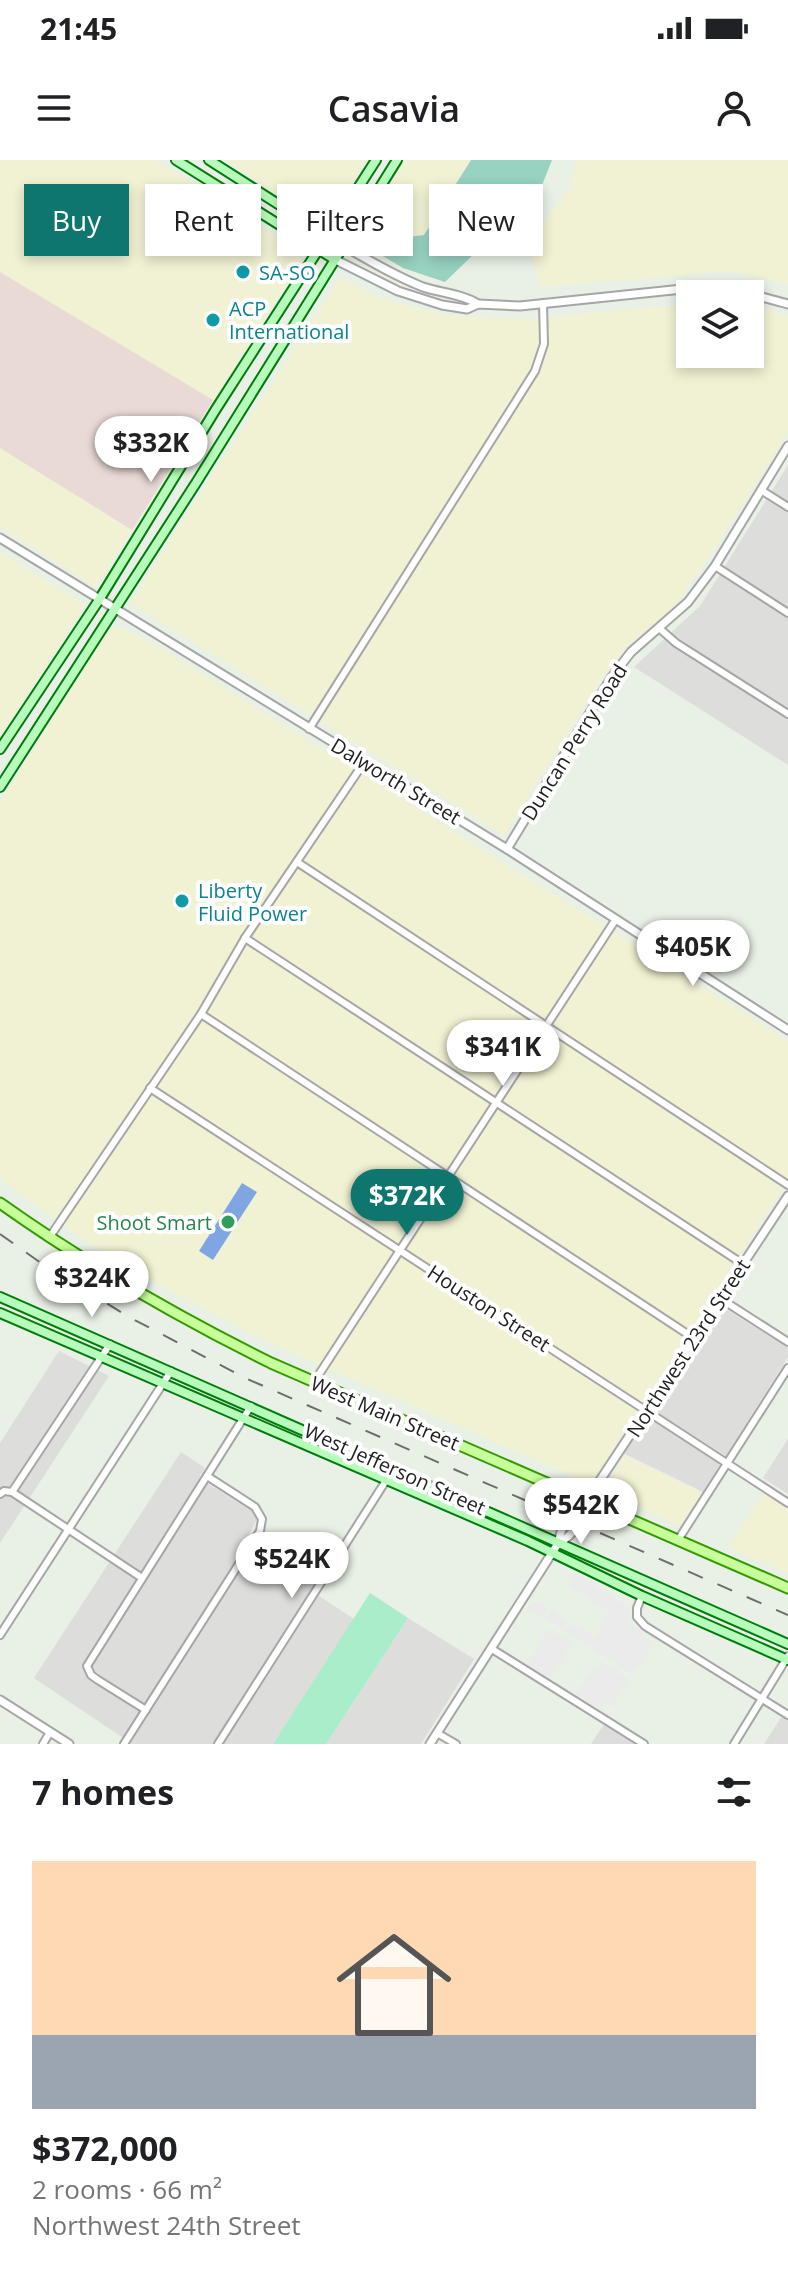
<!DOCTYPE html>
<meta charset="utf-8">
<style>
body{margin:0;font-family:"Open Sans",sans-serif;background:#f2f2f2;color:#202124;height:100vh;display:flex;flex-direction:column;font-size:30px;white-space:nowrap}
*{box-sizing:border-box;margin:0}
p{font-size:26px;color:#757577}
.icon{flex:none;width:44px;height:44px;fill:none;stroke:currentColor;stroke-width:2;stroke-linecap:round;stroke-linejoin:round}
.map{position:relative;height:1584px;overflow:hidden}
.panel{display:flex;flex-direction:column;background:#fff;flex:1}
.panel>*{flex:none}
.banner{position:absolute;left:24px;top:24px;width:740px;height:72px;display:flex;gap:16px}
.controls{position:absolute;left:676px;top:120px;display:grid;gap:16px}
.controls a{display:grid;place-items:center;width:88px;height:88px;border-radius:0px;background:#fff;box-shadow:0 4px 12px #0003;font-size:40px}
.price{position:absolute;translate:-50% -68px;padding:0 18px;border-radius:28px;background:#fff;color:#222;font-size:26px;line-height:52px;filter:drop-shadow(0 2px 4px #0008)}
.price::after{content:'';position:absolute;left:50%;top:48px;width:24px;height:18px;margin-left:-12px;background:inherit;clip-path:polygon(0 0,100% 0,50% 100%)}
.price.selected{background:#0f766e;color:#fff}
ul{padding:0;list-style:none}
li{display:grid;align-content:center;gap:16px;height:424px;padding:0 32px}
li span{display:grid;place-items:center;height:248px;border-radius:0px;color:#555}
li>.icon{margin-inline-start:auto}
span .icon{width:144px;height:144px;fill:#fffc;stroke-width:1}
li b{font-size:34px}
h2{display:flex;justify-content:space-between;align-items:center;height:96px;padding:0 32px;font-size:34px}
.tag{padding:0 28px;border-radius:0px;background:#fff;box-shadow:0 4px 12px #0003;font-size:28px;line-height:72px}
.tag.selected{background:#0f766e;color:#fff}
.status{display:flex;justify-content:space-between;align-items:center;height:56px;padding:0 40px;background:#fff;direction:ltr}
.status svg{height:22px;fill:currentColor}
header{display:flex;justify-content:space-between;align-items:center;height:104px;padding:0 32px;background:#fff;font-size:36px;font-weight:600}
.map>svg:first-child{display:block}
</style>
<div class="status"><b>21:45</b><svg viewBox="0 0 49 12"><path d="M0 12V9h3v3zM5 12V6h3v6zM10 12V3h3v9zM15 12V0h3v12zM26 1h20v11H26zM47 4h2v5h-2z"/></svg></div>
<header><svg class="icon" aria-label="menu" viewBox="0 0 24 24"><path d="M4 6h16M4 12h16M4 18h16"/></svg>Casavia<svg class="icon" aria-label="person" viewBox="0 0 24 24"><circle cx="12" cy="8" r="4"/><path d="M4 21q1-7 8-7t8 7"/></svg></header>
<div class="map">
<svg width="788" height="1584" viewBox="0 0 788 1584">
<rect width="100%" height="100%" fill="#e9f0e5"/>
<g fill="#dddddc">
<polygon points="788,305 788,605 634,507 700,446"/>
<polygon points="721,1146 788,1188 788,1197 726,1296 654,1250"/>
<polygon points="59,1191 109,1216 0,1383 0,1283"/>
<polygon points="648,1257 720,1304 703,1332 623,1293"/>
<polygon points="788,1279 788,1334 763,1318"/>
<polygon points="181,1292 205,1308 199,1318 256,1354 256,1361 249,1374 317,1418 310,1430 354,1459 273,1584 132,1584 34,1518"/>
<polygon points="408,1458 474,1499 421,1584 326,1584"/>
<polygon points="782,1556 788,1560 788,1584 764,1584"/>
<polygon points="605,1563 638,1584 591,1584"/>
</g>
<g fill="#f1f2d3">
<polygon points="0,0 156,0 305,95 213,240 0,112"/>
<polygon points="225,0 366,0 326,64"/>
<polygon points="406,0 471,0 424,75 361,83 364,67"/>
<polygon points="577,0 788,0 788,125 730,111 540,127 528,82 567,33"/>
<polygon points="340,118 386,140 452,156 533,159 690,144 690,194 750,194 750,146 762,146 788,157 788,272 705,404 672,449 630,483 602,518 504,675 130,443"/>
<polygon points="0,288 132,370 96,427 0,367"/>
<polygon points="0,392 85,445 0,575"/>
<polygon points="120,467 154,484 788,881 788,1021 590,1324 263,1180 124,1106 68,1070 0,1019 0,642 110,468"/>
<polygon points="624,1295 702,1333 681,1366 605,1333"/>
<polygon points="765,1333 788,1348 788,1413 727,1387"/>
</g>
<polygon fill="#eadad6" points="0,112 213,240 132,370 0,288"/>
<polygon fill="#a9edcb" points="370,1433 408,1458 326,1584 273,1584"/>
<polygon fill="#98d2c0" points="471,0 552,0 540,30 445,122 403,108 361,83 424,75"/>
<polygon fill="#7fa6e3" points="242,1023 257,1032 213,1100 199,1091"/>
<g fill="#ebebeb">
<polygon points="575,1414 593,1422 594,1425 630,1448 625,1467 630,1464 645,1473 643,1477 653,1483 633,1514 527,1447 535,1442 547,1449 544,1454 547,1456 552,1451 568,1461 565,1466 568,1468 572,1464 595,1477 611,1452 569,1425"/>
<polygon points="549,1469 572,1483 550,1520 527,1505"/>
<polygon points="602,1502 629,1519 612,1547 605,1543 601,1549 576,1534 592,1509 596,1511"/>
</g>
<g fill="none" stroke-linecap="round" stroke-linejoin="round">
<defs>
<g id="minor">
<polyline points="761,330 788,347"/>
<polyline points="715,406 788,453"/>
<polyline points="659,468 676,483 788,554"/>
<polyline points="309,569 535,211 544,184 543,143"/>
<polyline points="297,702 788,1025"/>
<polyline points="245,778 743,1104"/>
<polyline points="201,854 695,1179"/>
<polyline points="150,928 788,1343"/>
<polyline points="49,1078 201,854 245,778 365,601"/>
<polyline points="721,1139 788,1182"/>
<polyline points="314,1222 616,759"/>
<polyline points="12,1332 142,1418"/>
<polyline points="0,1334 4,1331 12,1332 110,1184"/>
<polyline points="678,1380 788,1208"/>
<polyline points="642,1436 637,1448 637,1457 645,1466 788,1555"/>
<polyline points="0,1475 171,1211"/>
<polyline points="492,1489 644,1584"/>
<polyline points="146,1550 98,1520 91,1515 87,1506 251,1246"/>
<polyline points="437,1573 456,1584"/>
<polyline points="43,1584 50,1572"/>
<polyline points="124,1584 260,1371 262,1359 255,1347 207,1316"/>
<polyline points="218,1584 387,1319 391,1308"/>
<polyline points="734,1584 788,1496"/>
</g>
<g id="tertiary">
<path d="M344,86c26,15 51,30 79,41 18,6 39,7 55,17"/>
<polyline points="334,99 398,131 442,145 467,149 478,144 520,146 692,128 736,130 788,144"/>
<polyline points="0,378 507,689 788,870"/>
<polyline points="507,689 611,518 631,492 688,442 715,406 788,286"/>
<path d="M559,1382c16,-6 25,-27 28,-42"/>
<polyline points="0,1540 69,1584"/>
<path d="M430,1584l129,-202c1,-17 15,-33 28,-42l201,-304"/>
</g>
<g id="secondary">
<polyline points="176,0 334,99"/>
<polyline points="209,0 344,86"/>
<polyline points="0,589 99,440 216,249 376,0"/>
<polyline points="0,627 196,323 397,0"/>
<polyline points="0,1137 788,1484"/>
<polyline points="0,1153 528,1381 642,1436 788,1500"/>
</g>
<path id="primary" d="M0,1043c86,61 176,113 271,160l517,225"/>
</defs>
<use href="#minor" stroke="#a6a6a6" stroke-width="10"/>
<use href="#tertiary" stroke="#a6a6a6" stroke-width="11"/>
<use href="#secondary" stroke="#007c0d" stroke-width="12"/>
<use href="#primary" stroke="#349a00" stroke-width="13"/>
<use href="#minor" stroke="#fff" stroke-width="6"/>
<use href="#tertiary" stroke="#fff" stroke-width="7"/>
<use href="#secondary" stroke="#b7fcba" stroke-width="8"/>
<use href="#primary" stroke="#c7ff9b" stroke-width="9"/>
<polyline stroke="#6d6d6d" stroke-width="2" stroke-dasharray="16 16" stroke-linecap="butt" points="0,1074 41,1103 129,1157 245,1218 788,1455"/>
</g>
<g fill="#0f9aa8" stroke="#fff" stroke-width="3">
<circle cx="243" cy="112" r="8"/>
<circle cx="213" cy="160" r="8"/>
<circle cx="182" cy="741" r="8"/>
</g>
<circle fill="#2e9e5b" stroke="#fff" stroke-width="3" cx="228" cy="1062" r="8"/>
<g text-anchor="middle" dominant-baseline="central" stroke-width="8" stroke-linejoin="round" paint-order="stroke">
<g font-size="20" fill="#0d838f" stroke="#fff" text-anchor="start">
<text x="259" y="112">SA-SO</text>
<text x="229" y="148">ACP<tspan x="229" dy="23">International</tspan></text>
<text x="198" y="730">Liberty<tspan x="198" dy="23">Fluid Power</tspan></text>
</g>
<g font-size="20" fill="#1f1f1f" stroke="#fff">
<text transform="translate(574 582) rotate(-58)">Duncan Perry Road</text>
<text transform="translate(396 621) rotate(31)">Dalworth Street</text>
<text transform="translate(489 1148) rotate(33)">Houston Street</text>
<text transform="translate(688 1188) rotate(-57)">Northwest 23rd Street</text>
<text transform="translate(385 1253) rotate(23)">West Main Street</text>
<text transform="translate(395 1309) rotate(24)">West Jefferson Street</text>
</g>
<g font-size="20" fill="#27864d" stroke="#fff" text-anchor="end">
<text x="212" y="1062">Shoot Smart</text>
</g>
</g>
</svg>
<div class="controls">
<a><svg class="icon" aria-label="layers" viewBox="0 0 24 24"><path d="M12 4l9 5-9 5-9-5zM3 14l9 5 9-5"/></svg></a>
</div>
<b class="price" style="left:151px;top:324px">$332K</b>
<b class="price" style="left:693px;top:828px">$405K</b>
<b class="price" style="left:503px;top:928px">$341K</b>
<b class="price selected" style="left:407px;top:1077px">$372K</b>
<b class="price" style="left:92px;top:1159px">$324K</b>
<b class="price" style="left:581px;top:1386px">$542K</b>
<b class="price" style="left:292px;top:1440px">$524K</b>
<div class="banner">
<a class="tag selected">Buy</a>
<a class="tag">Rent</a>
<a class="tag">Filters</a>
<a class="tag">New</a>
</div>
</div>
<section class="panel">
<h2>7 homes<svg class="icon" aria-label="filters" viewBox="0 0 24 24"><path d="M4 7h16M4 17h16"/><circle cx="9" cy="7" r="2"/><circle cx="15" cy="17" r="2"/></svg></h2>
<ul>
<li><span style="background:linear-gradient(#ffd9b3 70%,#9aa5b1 0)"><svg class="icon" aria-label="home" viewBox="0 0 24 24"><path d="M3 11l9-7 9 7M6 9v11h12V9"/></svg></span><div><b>$372,000</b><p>2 rooms · 66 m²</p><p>Northwest 24th Street</p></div></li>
</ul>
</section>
